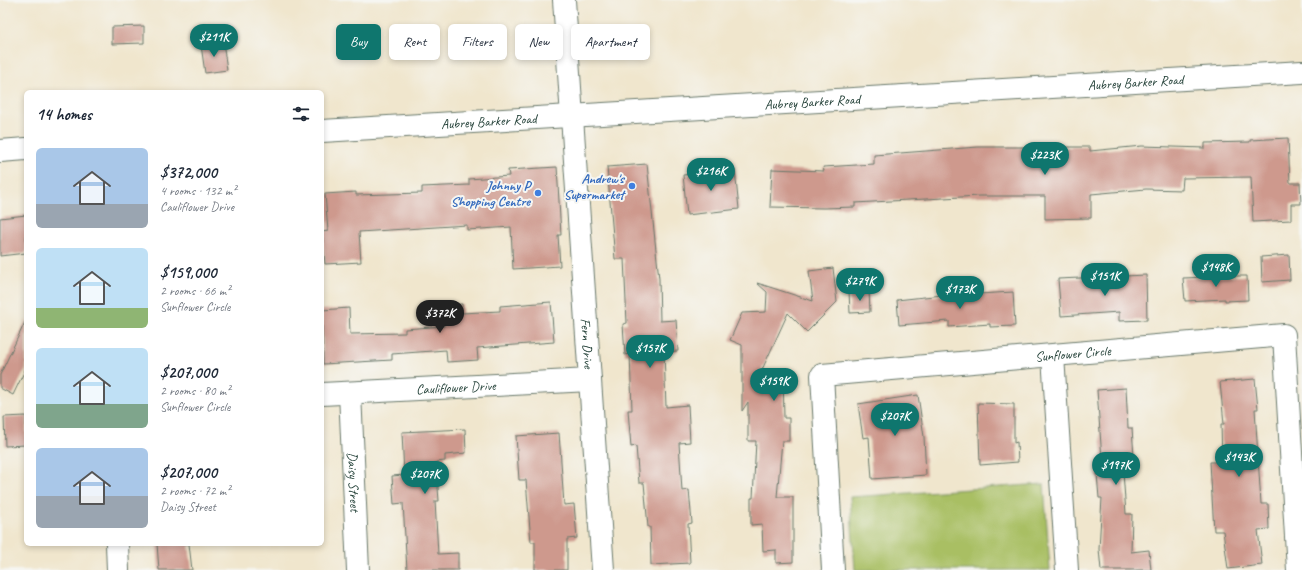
<!DOCTYPE html>
<meta charset="utf-8">
<style>
body{margin:0;font-family:Caveat,sans-serif;background:#f6f6f7;color:#1f2937;height:100vh;display:flex;flex-direction:column;font-size:15px;white-space:nowrap}
*{box-sizing:border-box;margin:0}
p{font-size:13px;color:#747a83}
.icon{flex:none;width:22px;height:22px;fill:none;stroke:currentColor;stroke-width:2;stroke-linecap:round;stroke-linejoin:round}
.map{position:relative;flex:1;overflow:hidden}
.drawer{position:absolute;left:24px;top:90px;width:300px;height:456px;display:flex;flex-direction:column;background:#fff;border-radius:6px;box-shadow:0 2px 6px #0003}
.drawer>*{flex:none}
.hud{position:absolute;left:336px;top:24px;width:380px;height:36px;display:flex;gap:8px}
.price{position:absolute;translate:-50% -34px;padding:0 9px;border-radius:14px;background:#0f766e;color:#fff;font-size:13px;line-height:26px;filter:drop-shadow(0 1px 2px #0008)}
.price::after{content:'';position:absolute;left:50%;top:24px;width:12px;height:9px;margin-left:-6px;background:inherit;clip-path:polygon(0 0,100% 0,50% 100%)}
.price.current{background:#222;color:#fff}
ul{padding:0;list-style:none}
li{display:flex;align-items:center;gap:12px;height:100px;padding:0 12px}
li span{display:grid;place-items:center;flex:none;width:112px;height:80px;border-radius:6px;color:#555}
li>.icon{margin-inline-start:auto}
span .icon{width:48px;height:48px;fill:#fffc;stroke-width:1}
li b{font-size:17px}
h2{display:flex;justify-content:space-between;align-items:center;height:48px;padding:0 12px;font-size:17px}
.chip{padding:0 14px;border-radius:6px;background:#fff;box-shadow:0 2px 6px #0003;font-size:14px;line-height:36px}
.chip.current{background:#0f766e;color:#fff}
.map>svg:first-child{display:block}
</style>
<div class="map">
<svg width="1302" height="570" viewBox="0 0 1302 570">
<rect width="100%" height="100%" fill="#f6f6f2"/>
<filter id="ink" filterUnits="userSpaceOnUse"><feTurbulence type="fractalNoise" baseFrequency=".025" numOctaves="2"/><feDisplacementMap in="SourceGraphic" scale="8" xChannelSelector="R" yChannelSelector="G"/><feConvolveMatrix kernelMatrix="1 2 1 2 8 2 1 2 1" color-interpolation-filters="sRGB"/></filter>
<filter id="wash" filterUnits="userSpaceOnUse"><feTurbulence type="fractalNoise" baseFrequency=".012" numOctaves="4" result="noise"/><feDisplacementMap in="SourceGraphic" scale="16" xChannelSelector="R" yChannelSelector="G"/><feGaussianBlur stdDeviation="0.9" result="paint"/><feColorMatrix in="noise" values="0 0 0 0 0 0 0 0 0 0 0 0 0 0 0 0 0 1.4 0 .05"/><feComposite in="paint" operator="in"/></filter>
<g filter="url(#wash)">
<rect width="100%" height="100%" fill="#f0e6cd"/>
<polygon fill="#a9bf64" stroke="#647e4c" points="1044,484 1050,570 855,570 850,497"/>
<g id="blocks">
<g fill="#ce998d">
<polygon points="144,26 144,43 112,44 112,27"/>
<polygon points="223,42 227,70 205,73 201,45"/>
<polygon points="1288,138 1290,183 1300,183 1301,204 1291,204 1291,220 1253,222 1251,177 1183,178 1182,190 1146,189 1091,194 1091,218 1045,219 1045,196 979,196 855,203 855,207 824,208 770,207 772,169 824,171 823,167 874,164 874,155 978,147 1090,147 1090,151 1142,146 1205,148 1205,143 1250,142 1250,140"/>
<polygon points="647,164 659,279 660,321 676,320 678,351 664,352 666,407 688,405 690,442 679,443 682,491 689,490 692,523 688,524 690,563 651,565 650,527 648,527 644,483 639,483 636,446 631,447 628,410 632,410 630,354 625,355 623,324 627,323 624,259 615,259 607,167"/>
<polygon points="557,167 561,235 558,235 560,266 513,269 511,227 467,230 467,225 359,232 361,262 325,264 322,232 328,231 325,194 356,192 356,195 422,193 422,187 469,185 469,179 509,176 508,170"/>
<polygon points="735,170 739,209 687,215 683,175"/>
<polygon points="26,215 26,253 0,256 0,218"/>
<polygon points="1289,255 1290,280 1262,282 1261,257"/>
<polygon points="833,268 837,302 807,332 788,313 761,372 783,371 784,418 789,418 789,441 782,441 777,497 793,497 793,562 776,563 776,550 763,551 762,524 751,525 751,498 753,498 756,441 748,441 748,402 742,411 742,345 730,340 742,313 766,312 767,292 757,283 813,301 809,271"/>
<polygon points="1146,275 1147,320 1119,321 1119,312 1061,316 1058,279"/>
<polygon points="1232,276 1247,276 1248,300 1225,301 1225,299 1185,301 1183,278"/>
<polygon points="869,290 870,312 850,313 849,291"/>
<polygon points="979,291 979,294 1013,292 1015,326 990,327 990,324 949,327 949,321 899,325 897,300"/>
<polygon points="551,302 554,342 477,348 478,360 447,362 446,350 392,354 392,360 323,364 322,310 349,308 350,334 405,333 405,329 444,326 442,306 462,304 462,313 500,311 500,306"/>
<polygon points="26,320 26,368 13,395 0,388 0,375"/>
<polygon points="1255,379 1258,409 1255,409 1261,504 1268,504 1269,529 1258,530 1262,565 1228,569 1223,531 1214,531 1210,462 1222,462 1221,424 1224,424 1220,382"/>
<polygon points="1126,388 1128,428 1132,428 1134,457 1122,458 1126,514 1132,514 1131,552 1149,550 1151,570 1101,570 1099,549 1102,498 1099,498 1097,474 1103,473 1097,390"/>
<polygon points="918,395 924,437 926,475 872,479 869,437 863,438 858,404"/>
<polygon points="978,403 1014,404 1014,443 1017,442 1018,462 980,465"/>
<polygon points="26,416 26,445 5,446 4,417"/>
<polygon points="465,429 466,453 445,455 445,461 436,462 439,501 435,501 438,554 458,553 458,570 407,570 403,503 394,504 392,476 404,475 402,432"/>
<polygon points="559,433 564,505 574,504 577,538 567,539 567,570 535,570 535,542 531,542 526,480 519,480 516,436"/>
<polygon points="157,544 189,544 192,570 159,570"/>
</g>
</g>
</g>
<g filter="url(#ink)">
<use href="#blocks" fill-opacity="0" stroke="#68786a" stroke-width="1"/>
<g fill="none" stroke-linecap="round" stroke-linejoin="round">
<defs>
<g id="minor">
<path id="s1" d="M564,0l39,570"/>
<path id="s2" d="M322,131l980,-59"/>
<polyline points="0,151 26,149"/>
<polyline points="1053,356 1067,570"/>
<path id="s3" d="M350,393l8,177"/>
<path id="s4" d="M322,394l268,-14"/>
<polyline points="117,544 118,570"/>
<path id="s5" d="M833,570l-11,-195 462,-40 14,235"/>
</g>
</defs>
<use href="#minor" stroke="#68786a" stroke-width="24"/>
<use href="#minor" stroke="#fff" stroke-width="22"/>
</g>
</g>
<g fill="#3f7fe0" stroke="#f6f6f2" stroke-width="1.5">
<circle cx="632" cy="186" r="4"/>
<circle cx="538" cy="193" r="4"/>
</g>
<g text-anchor="middle" dominant-baseline="central" stroke-width="4" stroke-linejoin="round" paint-order="stroke">
<g font-size="14" fill="#1f3d34" stroke="#f6f6f2">
<text stroke="none"><textPath href="#s2" startOffset="815">Aubrey Barker Road</textPath></text>
<text stroke="none"><textPath href="#s2" startOffset="491">Aubrey Barker Road</textPath></text>
<text stroke="none"><textPath href="#s2" startOffset="167">Aubrey Barker Road</textPath></text>
<text stroke="none"><textPath href="#s1" startOffset="344">Fern Drive</textPath></text>
<text stroke="none"><textPath href="#s5" startOffset="447">Sunflower Circle</textPath></text>
<text stroke="none"><textPath href="#s4" startOffset="134">Cauliflower Drive</textPath></text>
<text stroke="none"><textPath href="#s3" startOffset="89">Daisy Street</textPath></text>
</g>
<g font-size="14" font-weight="bold" fill="#366cbe" stroke="#f6f6f2" text-anchor="end">
<text x="624" y="178">Andrew's<tspan x="624" dy="16">Supermarket</tspan></text>
<text x="530" y="185">Johnny P<tspan x="530" dy="16">Shopping Centre</tspan></text>
</g>
</g>
</svg>
<b class="price" style="left:214px;top:58px">$211K</b>
<b class="price" style="left:1045px;top:176px">$223K</b>
<b class="price" style="left:711px;top:192px">$216K</b>
<b class="price" style="left:1216px;top:288px">$148K</b>
<b class="price" style="left:1105px;top:297px">$151K</b>
<b class="price" style="left:860px;top:302px">$279K</b>
<b class="price" style="left:960px;top:310px">$173K</b>
<b class="price current" style="left:440px;top:334px">$372K</b>
<b class="price" style="left:650px;top:369px">$157K</b>
<b class="price" style="left:774px;top:402px">$159K</b>
<b class="price" style="left:895px;top:437px">$207K</b>
<b class="price" style="left:1239px;top:478px">$143K</b>
<b class="price" style="left:1116px;top:486px">$197K</b>
<b class="price" style="left:425px;top:495px">$207K</b>
<div class="hud">
<a class="chip current">Buy</a>
<a class="chip">Rent</a>
<a class="chip">Filters</a>
<a class="chip">New</a>
<a class="chip">Apartment</a>
</div>
<section class="drawer">
<h2>14 homes<svg class="icon" aria-label="filters" viewBox="0 0 24 24"><path d="M4 7h16M4 17h16"/><circle cx="9" cy="7" r="2"/><circle cx="15" cy="17" r="2"/></svg></h2>
<ul>
<li><span style="background:linear-gradient(#a9c7e8 70%,#9aa5b1 0)"><svg class="icon" aria-label="home" viewBox="0 0 24 24"><path d="M3 11l9-7 9 7M6 9v11h12V9"/></svg></span><div><b>$372,000</b><p>4 rooms · 132 m²</p><p>Cauliflower Drive</p></div></li>
<li><span style="background:linear-gradient(#bfe0f5 75%,#8fb573 0)"><svg class="icon" aria-label="home" viewBox="0 0 24 24"><path d="M3 11l9-7 9 7M6 9v11h12V9"/></svg></span><div><b>$159,000</b><p>2 rooms · 66 m²</p><p>Sunflower Circle</p></div></li>
<li><span style="background:linear-gradient(#bfe0f5 70%,#7fa58c 0)"><svg class="icon" aria-label="home" viewBox="0 0 24 24"><path d="M3 11l9-7 9 7M6 9v11h12V9"/></svg></span><div><b>$207,000</b><p>2 rooms · 80 m²</p><p>Sunflower Circle</p></div></li>
<li><span style="background:linear-gradient(#a9c7e8 60%,#9aa5b1 0)"><svg class="icon" aria-label="home" viewBox="0 0 24 24"><path d="M3 11l9-7 9 7M6 9v11h12V9"/></svg></span><div><b>$207,000</b><p>2 rooms · 72 m²</p><p>Daisy Street</p></div></li>
</ul>
</section>
</div>
